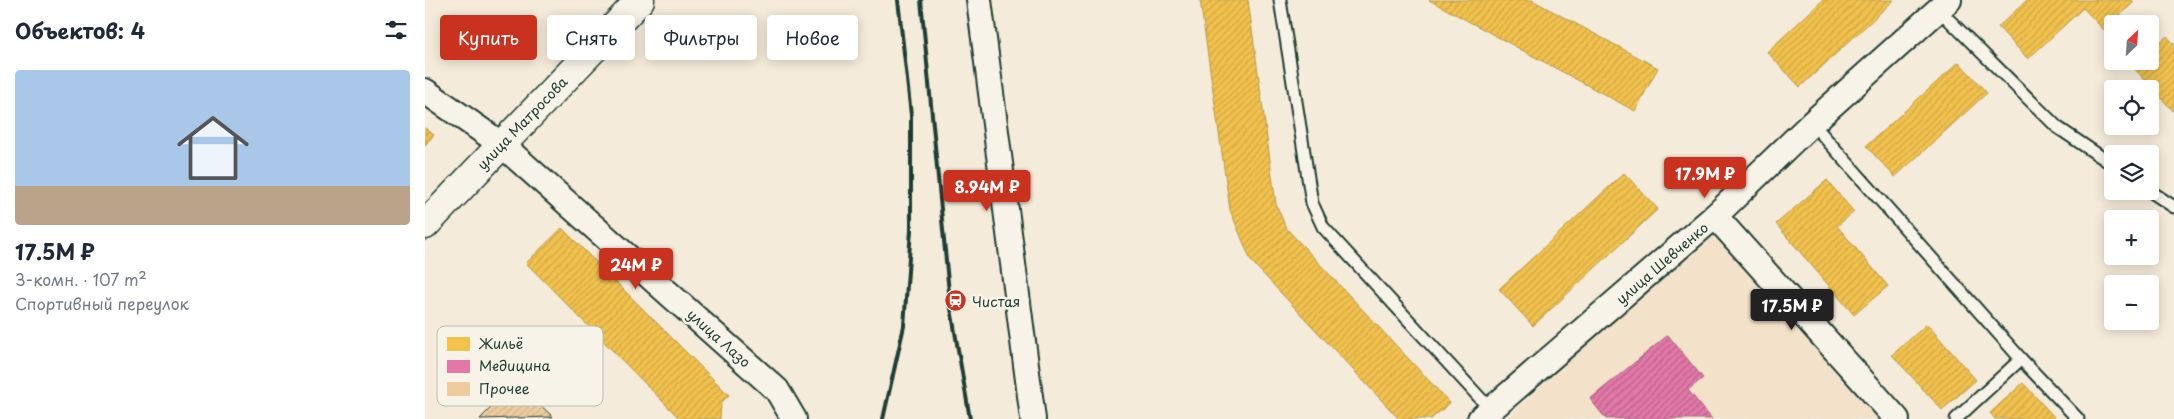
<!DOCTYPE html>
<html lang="ru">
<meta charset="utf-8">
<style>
body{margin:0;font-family:"Playpen Sans",sans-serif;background:#f6f6f7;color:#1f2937;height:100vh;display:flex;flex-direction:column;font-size:19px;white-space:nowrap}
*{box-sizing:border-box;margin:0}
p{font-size:16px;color:#747a83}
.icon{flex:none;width:28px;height:28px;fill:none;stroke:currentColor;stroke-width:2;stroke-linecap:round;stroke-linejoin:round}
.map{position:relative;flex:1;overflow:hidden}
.details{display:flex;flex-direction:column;background:#fff;width:425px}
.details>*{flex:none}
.guide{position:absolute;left:15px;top:15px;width:475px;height:45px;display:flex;gap:10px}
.needle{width:32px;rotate:25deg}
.controls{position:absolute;left:1679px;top:15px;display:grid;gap:10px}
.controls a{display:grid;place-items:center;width:55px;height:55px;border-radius:5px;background:#fff;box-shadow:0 2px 12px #0003;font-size:25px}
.price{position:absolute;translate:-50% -42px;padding:0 11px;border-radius:5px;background:#c8321e;color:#fff;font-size:16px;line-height:32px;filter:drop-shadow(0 1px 2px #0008)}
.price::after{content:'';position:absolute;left:50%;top:30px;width:15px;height:11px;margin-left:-8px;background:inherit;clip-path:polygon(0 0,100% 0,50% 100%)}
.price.on{background:#222;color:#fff}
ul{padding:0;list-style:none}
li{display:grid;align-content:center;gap:10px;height:265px;padding:0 15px}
li span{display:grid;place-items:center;height:155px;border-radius:5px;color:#555}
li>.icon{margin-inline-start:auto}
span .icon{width:90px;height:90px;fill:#fffc;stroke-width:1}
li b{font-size:21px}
h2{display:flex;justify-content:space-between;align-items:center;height:60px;padding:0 15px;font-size:21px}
.tag{padding:0 18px;border-radius:5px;background:#fff;box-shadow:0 2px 12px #0003;font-size:18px;line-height:45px}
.tag.on{background:#c8321e;color:#fff}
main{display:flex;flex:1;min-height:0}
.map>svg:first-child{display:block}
</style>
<main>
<section class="details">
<h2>Объектов: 4<svg class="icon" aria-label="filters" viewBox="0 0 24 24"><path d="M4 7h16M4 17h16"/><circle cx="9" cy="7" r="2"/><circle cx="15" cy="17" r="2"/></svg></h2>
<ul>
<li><span style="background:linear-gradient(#a9c7e8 75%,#b9a48a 0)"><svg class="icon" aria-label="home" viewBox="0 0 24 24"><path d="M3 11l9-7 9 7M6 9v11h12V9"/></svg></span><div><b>17.5M ₽</b><p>3-комн. · 107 m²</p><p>Спортивный переулок</p></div></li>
</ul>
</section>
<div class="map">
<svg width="1749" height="419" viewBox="0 0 1749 419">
<defs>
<pattern id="homes-hatch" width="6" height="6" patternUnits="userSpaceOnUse" patternTransform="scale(1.25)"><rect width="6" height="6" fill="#f2c14e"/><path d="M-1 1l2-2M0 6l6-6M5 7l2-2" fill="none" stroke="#cfa745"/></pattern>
<pattern id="health-hatch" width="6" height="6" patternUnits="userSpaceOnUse" patternTransform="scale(1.25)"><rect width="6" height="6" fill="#e377a8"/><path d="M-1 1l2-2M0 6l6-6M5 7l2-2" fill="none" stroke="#b7638a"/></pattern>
<pattern id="building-hatch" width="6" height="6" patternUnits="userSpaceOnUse" patternTransform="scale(1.25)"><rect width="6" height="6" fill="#efcca0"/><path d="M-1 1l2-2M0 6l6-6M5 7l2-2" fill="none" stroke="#ccb08a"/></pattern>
</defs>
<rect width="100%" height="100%" fill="#f5ebda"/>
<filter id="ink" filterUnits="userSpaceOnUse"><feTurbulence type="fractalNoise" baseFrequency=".02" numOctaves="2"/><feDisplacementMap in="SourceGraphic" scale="10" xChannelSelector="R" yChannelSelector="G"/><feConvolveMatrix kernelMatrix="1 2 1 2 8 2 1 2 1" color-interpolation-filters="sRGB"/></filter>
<g filter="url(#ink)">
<polygon fill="#f3e2c9" points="1290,216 1473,419 1082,419"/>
<g fill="url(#homes-hatch)" stroke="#b39946">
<polygon points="775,0 823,0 851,204 861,228 1025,403 1006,419 974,419 826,261 805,210"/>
<polygon points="1004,0 1107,0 1233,68 1210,111"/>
<polygon points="1398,0 1469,0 1375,87 1342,52"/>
<polygon points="1602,0 1707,0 1709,2 1679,30 1658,8 1603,59 1573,27"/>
<polygon points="1742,36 1749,44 1749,112 1708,67 1714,61 1725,61 1725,51"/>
<polygon points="1534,62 1562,93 1470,177 1441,146"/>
<polygon points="0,128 9,135 0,145"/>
<polygon points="1199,173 1233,209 1108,326 1074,289"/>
<polygon points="1402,180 1429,212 1412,226 1463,286 1429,315 1351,224"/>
<polygon points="137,228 304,395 296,403 295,419 255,419 101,263"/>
<polygon points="1502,324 1551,380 1517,410 1467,355"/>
<polygon points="1598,383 1631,419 1570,419 1565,413"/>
</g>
<polygon fill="url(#health-hatch)" stroke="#a86685" points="1243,335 1278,378 1263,390 1287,419 1181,419 1165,399"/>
<polygon fill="url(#building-hatch)" stroke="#1f3d34" points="91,382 128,417 55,419"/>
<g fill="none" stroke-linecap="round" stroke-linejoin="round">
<defs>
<g id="lane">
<polyline points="855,0 887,203 898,227 1066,410"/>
<polyline points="1514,10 1632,127 1688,165"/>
<polyline points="1387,123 1596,359 1653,419"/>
<polyline points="1725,191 1749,207"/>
<polyline points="1531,419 1596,359"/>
</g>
<g id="street">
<polyline points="554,0 608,419"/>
<polyline points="0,91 76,144 352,390 369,419"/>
<polyline points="1290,216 1472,419"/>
<polyline points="1055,419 1290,216 1387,123 1524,0"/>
</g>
<polyline id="secondary" points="0,225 215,0"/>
</defs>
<use href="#lane" stroke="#1f3d34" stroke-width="15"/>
<use href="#street" stroke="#1f3d34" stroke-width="28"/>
<use href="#secondary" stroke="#1f3d34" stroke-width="31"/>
<use href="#lane" stroke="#f7f3e8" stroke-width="11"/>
<use href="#street" stroke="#f7f3e8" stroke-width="24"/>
<use href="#secondary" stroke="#f7f3e8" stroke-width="28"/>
<g stroke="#1f3d34" stroke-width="4">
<polyline points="496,0 525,303 545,419"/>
<polyline points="458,419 479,326 486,230 486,115 473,0"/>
</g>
</g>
</g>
<defs>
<symbol id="station-disc" viewBox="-11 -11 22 22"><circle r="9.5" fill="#c8321e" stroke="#f7f3e8"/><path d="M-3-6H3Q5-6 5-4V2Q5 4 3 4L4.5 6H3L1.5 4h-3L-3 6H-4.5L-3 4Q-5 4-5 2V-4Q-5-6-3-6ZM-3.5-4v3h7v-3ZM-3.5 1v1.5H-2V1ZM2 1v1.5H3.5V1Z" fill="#fff"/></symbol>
</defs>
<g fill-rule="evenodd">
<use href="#station-disc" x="518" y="288" width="25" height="25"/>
</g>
<g text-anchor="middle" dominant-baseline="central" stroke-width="5" stroke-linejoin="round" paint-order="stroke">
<g font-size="14" fill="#1f3d34" stroke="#f7f3e8">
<text transform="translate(97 123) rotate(-46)">улица Матросова</text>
<text transform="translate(1237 263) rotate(-41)">улица Шевченко</text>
<text transform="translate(294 338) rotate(42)">улица Лазо</text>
</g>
<g font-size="14" fill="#1f3d34" stroke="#f7f3e8" text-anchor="start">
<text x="547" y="301">Чистая</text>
</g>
</g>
<rect x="12" y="326" width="166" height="80" rx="8" fill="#f7f3e8" stroke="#b6bcb2" stroke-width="1"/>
<rect x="22" y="337" width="23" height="14" fill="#f2c14e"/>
<rect x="22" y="360" width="23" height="13" fill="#e377a8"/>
<rect x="22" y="382" width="23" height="14" fill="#efcca0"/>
<g font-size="14" fill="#1f3d34">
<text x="54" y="349">Жильё</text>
<text x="54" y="371">Медицина</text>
<text x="54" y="394">Прочее</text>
</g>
</svg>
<div class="controls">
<a><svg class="needle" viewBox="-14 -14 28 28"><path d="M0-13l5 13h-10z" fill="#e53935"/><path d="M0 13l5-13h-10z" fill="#747a83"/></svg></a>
<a><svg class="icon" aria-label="locate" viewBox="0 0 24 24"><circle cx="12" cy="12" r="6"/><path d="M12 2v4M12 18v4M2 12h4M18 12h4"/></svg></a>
<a><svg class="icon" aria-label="layers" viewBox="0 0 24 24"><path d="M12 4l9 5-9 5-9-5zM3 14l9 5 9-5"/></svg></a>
<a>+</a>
<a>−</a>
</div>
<b class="price" style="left:1280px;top:199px">17.9M ₽</b>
<b class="price" style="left:562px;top:212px">8.94M ₽</b>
<b class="price" style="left:211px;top:290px">24M ₽</b>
<b class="price on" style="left:1367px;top:331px">17.5M ₽</b>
<div class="guide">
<a class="tag on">Купить</a>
<a class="tag">Снять</a>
<a class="tag">Фильтры</a>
<a class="tag">Новое</a>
</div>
</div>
</main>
